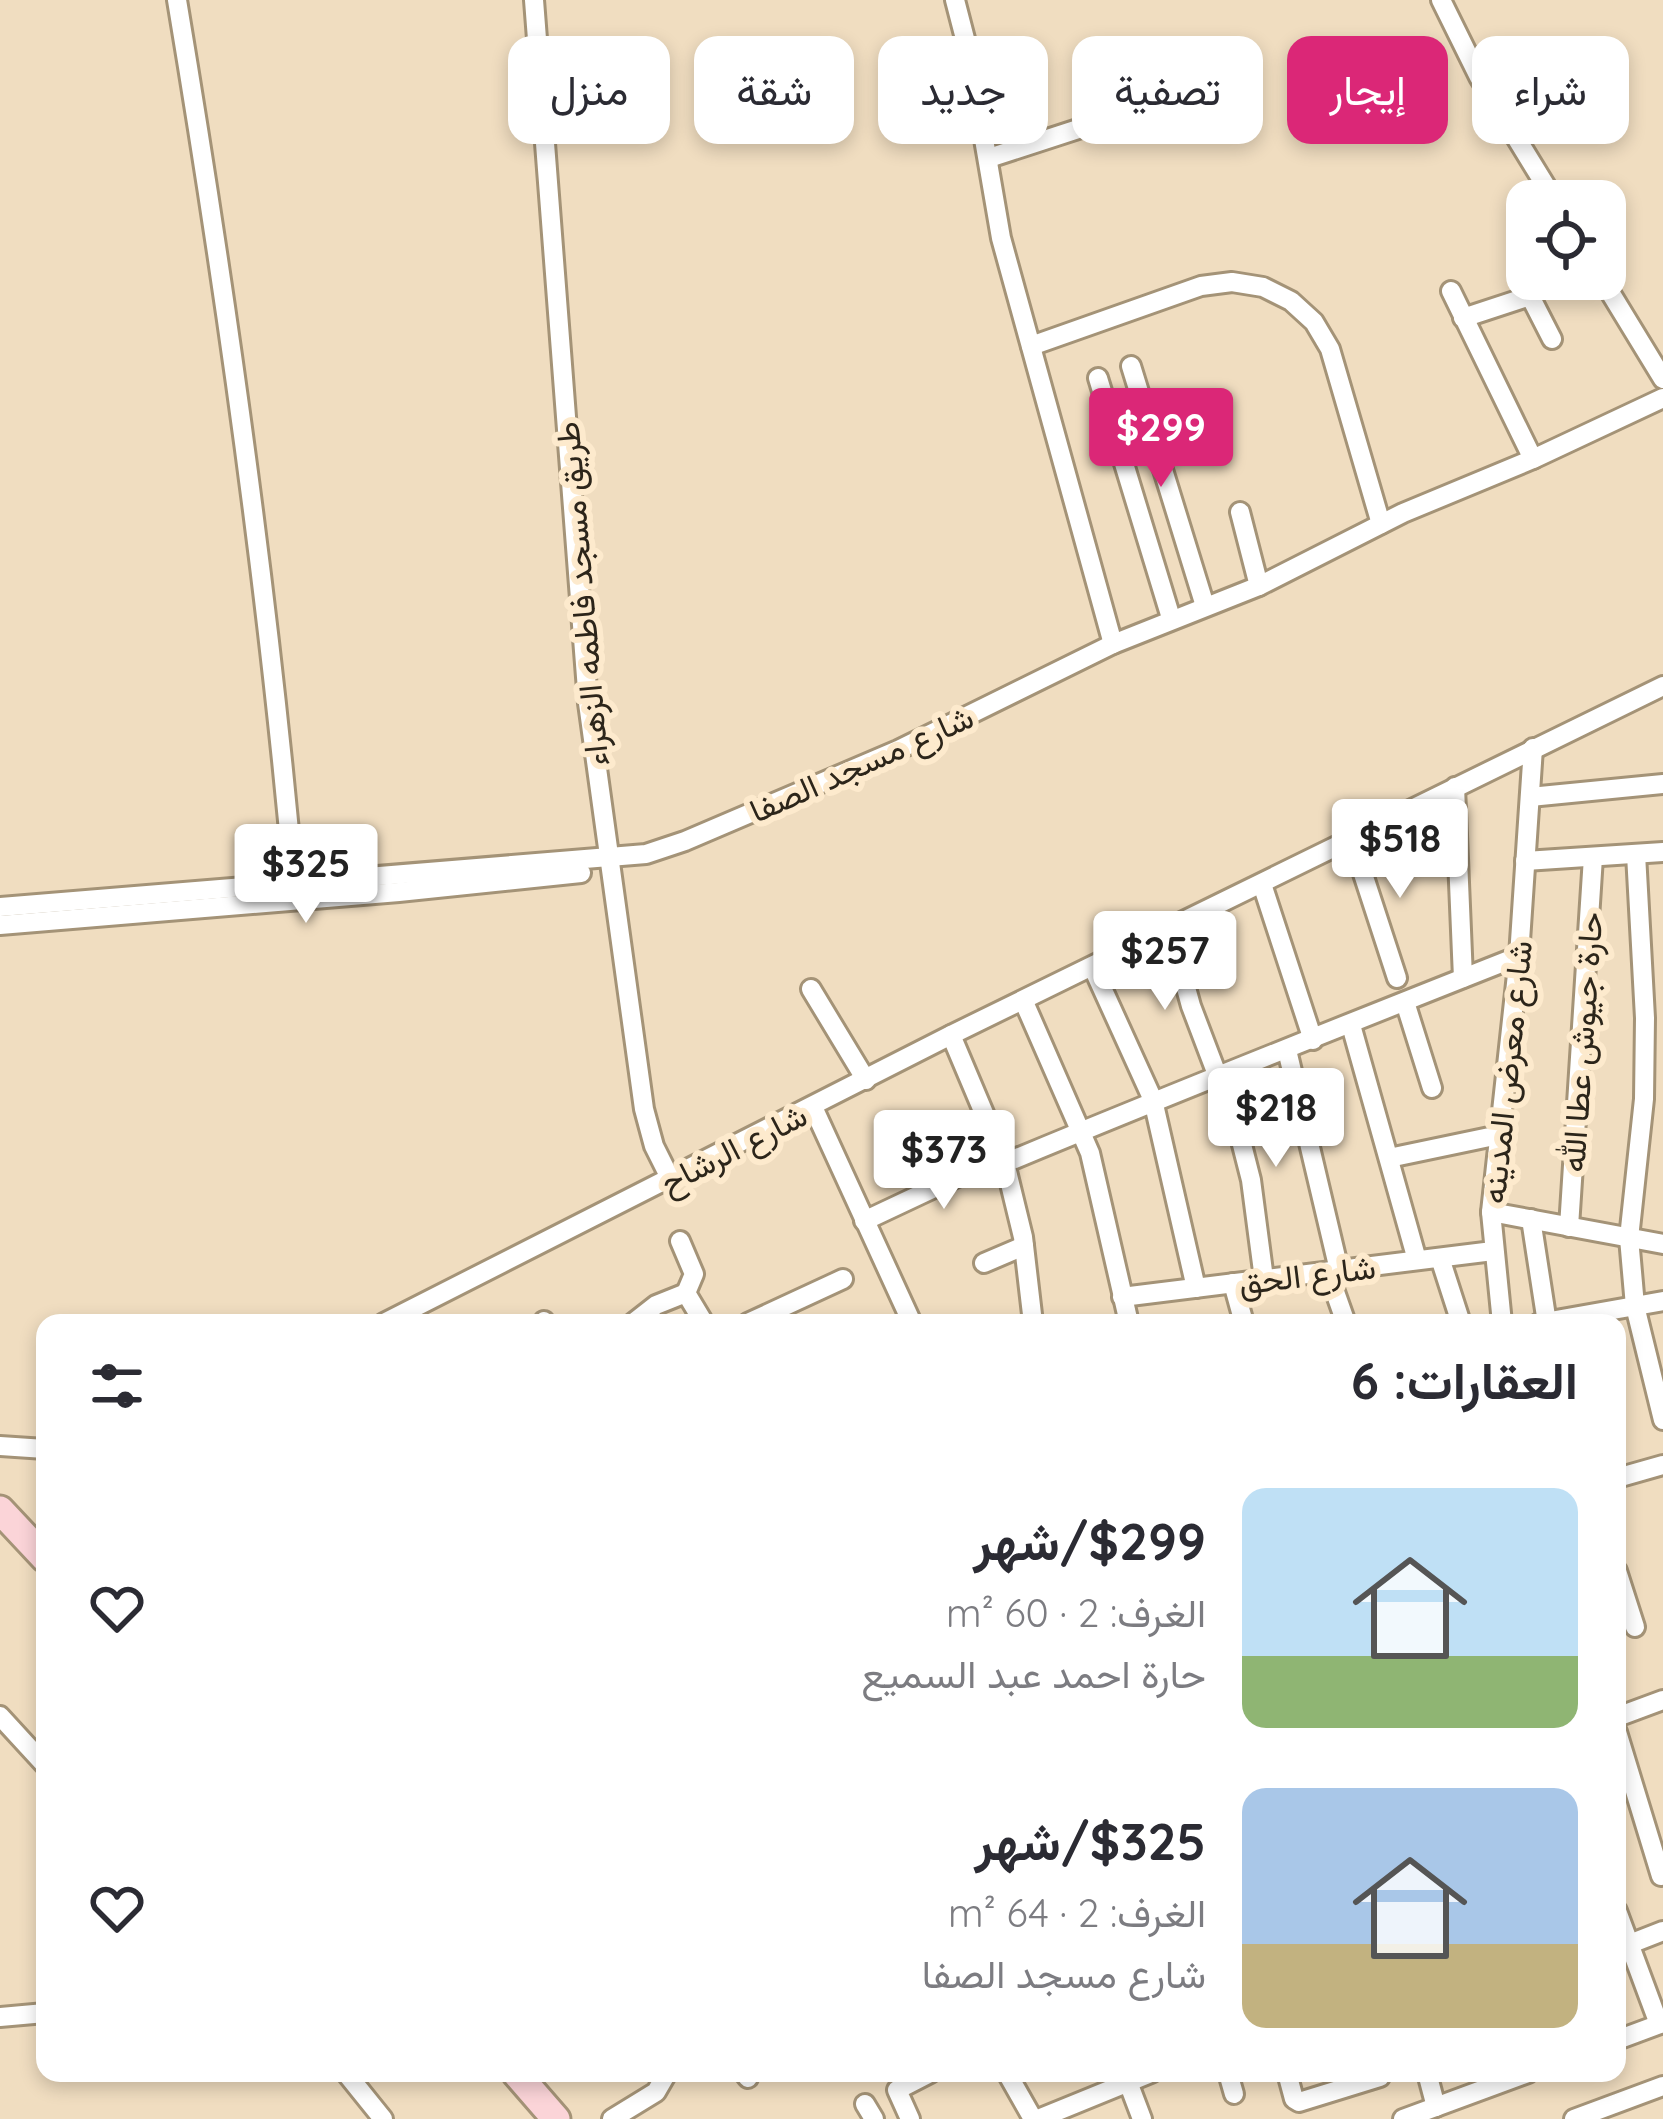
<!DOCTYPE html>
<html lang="ar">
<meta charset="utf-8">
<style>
body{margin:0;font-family:Quicksand,Vazirmatn,sans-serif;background:#f7f7f7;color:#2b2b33;direction:rtl;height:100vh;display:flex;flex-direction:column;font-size:45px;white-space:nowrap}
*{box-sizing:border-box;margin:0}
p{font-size:39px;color:#7c7c81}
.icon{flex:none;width:66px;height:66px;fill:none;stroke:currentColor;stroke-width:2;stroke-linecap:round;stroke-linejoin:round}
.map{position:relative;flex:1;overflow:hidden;direction:ltr}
.details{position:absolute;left:36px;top:1314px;width:1590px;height:768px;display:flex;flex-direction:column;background:#fff;border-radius:24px;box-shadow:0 6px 18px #0003;direction:rtl}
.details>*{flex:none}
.top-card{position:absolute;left:36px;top:36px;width:1593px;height:108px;direction:rtl;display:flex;gap:24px}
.controls{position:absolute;left:1506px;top:180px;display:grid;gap:24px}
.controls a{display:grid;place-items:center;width:120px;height:120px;border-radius:24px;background:#fff;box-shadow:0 6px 18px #0003;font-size:60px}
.price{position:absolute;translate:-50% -102px;padding:0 27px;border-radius:12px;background:#fff;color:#222;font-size:39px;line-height:78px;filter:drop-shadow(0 3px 6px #0008)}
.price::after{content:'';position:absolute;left:50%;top:72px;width:36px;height:27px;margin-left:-18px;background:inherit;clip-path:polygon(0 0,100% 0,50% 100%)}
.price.current{background:#db2777;color:#fff}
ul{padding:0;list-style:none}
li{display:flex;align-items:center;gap:36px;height:300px;padding:0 48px}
li span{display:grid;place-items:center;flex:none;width:336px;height:240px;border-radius:24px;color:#555}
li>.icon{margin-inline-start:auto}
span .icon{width:144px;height:144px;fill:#fffc;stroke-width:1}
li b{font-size:51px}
h2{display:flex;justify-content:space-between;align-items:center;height:144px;padding:0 48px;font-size:51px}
.tag{padding:0 42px;border-radius:24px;background:#fff;box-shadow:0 6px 18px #0003;font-size:42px;line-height:108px}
.tag.current{background:#db2777;color:#fff}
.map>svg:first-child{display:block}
</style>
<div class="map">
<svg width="1663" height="2119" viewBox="0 0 1663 2119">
<rect width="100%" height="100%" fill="#f0ddc0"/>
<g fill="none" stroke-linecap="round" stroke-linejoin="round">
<defs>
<g id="street">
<path d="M177,0c49,294 91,589 117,886"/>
<polyline points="534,0 588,703 644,1109 654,1146 671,1180"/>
<polyline points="955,0 970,58 1001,238 1113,644"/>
<polyline points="1441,0 1479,77 1555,201"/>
<polyline points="989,158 1238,77"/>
<polyline points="1602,279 1663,379"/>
<polyline points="1451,291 1533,459"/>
<polyline points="1463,318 1530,296 1552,339"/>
<polyline points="1031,346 1201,286 1232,282 1263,287 1291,301 1314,322 1330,349 1381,524"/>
<polyline points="1131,366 1205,606"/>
<polyline points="1098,378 1171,618"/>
<polyline points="1240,512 1259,586"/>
<polyline points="1455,787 1463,978"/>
<polyline points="1530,797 1663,784"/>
<polyline points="1352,840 1397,978"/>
<polyline points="1636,854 1645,1018 1644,1099 1629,1238 1635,1306 1663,1420"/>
<polyline points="1525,861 1663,852"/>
<polyline points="1262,884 1313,1040"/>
<polyline points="0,907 646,854 685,841 898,750 1113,644 1259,586 1403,513 1533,459 1663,398"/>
<polyline points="0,925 399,892 581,873"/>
<polyline points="1170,930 1191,1006 1218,1077"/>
<polyline points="1093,968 1153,1100 1196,1288"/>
<polyline points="811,989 866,1080"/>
<polyline points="1024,1002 1090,1153 1129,1323"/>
<polyline points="1405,1002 1432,1088"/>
<polyline points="1351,1025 1417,1260"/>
<polyline points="951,1035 1005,1163 1023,1237 1033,1323"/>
<polyline points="1287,1050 1339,1270"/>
<polyline points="1224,1074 1251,1180 1264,1279"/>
<polyline points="813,1107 912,1323"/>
<polyline points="1389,1158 1499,1135"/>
<path d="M1005,1163c171,-71 342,-139 514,-207"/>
<polyline points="1491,1212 1663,1244"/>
<polyline points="1531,1219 1547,1323"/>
<polyline points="864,1221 1002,1156"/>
<polyline points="1569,1227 1593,857"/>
<polyline points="680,1241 694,1274 686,1293 704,1323"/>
<polyline points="1440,1258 1461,1323"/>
<polyline points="984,1263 1024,1246"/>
<polyline points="1328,1272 1346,1323"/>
<polyline points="1233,1283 1244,1323"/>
<polyline points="1122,1297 1493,1251"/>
<polyline points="544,1321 545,1323"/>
<polyline points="384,1323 951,1035 1663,686"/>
<polyline points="633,1323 656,1305 686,1293"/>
<polyline points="748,1323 843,1279"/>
<polyline points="1502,1323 1491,1212 1519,956 1533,748"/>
<polyline points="1539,1323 1663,1301"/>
<polyline points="0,1446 45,1449"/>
<polyline points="1617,1478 1663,1465"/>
<polyline points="1617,1571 1635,1627"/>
<polyline points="0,1716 45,1765"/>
<polyline points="1617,1717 1663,1700"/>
<polyline points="1617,1732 1661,1876"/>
<polyline points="1617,1911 1659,2024"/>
<polyline points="1617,1949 1663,1931"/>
<polyline points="0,2017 45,2013"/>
<polyline points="1617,2040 1663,2023"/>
<polyline points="346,2073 383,2119"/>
<polyline points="744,2073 748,2078"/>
<polyline points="1007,2073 1033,2119"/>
<polyline points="1228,2073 1234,2094"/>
<polyline points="1287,2073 1294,2099 1299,2102 1380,2077"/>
<polyline points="1427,2073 1436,2107"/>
<polyline points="1128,2082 1142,2119"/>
<polyline points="865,2104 874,2119"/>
<polyline points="612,2119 656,2092 667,2073"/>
<polyline points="910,2119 897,2090 930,2073"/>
<polyline points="1038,2119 1151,2073"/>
<polyline points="1403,2119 1528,2073"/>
<polyline points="1574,2119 1663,2086"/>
</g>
<g id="secondary">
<polyline points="0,1510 45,1558"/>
<polyline points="516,2073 556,2119"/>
</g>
</defs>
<use href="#street" stroke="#a49377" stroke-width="24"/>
<use href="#secondary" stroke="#a49377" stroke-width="33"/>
<use href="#street" stroke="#fff" stroke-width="18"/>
<use href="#secondary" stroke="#fbd4d8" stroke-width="27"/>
</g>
<g text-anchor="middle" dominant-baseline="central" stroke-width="12" stroke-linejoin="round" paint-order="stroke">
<g font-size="33" fill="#2c251a" stroke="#fdeacd">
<text transform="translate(581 594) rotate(-95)">طريق مسجد فاطمه الزهراء</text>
<text transform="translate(861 763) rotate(-24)">شارع مسجد الصفا</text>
<text transform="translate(1581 1042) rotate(-86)">حارة جيوش عطا الله</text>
<text transform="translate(1506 1072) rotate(-84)">شارع معرض المدينه</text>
<text transform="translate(733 1148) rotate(-27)">شارع الرشاح</text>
<text transform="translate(1307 1274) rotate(-7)">شارع الحق</text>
</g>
</g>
</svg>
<div class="controls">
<a><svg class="icon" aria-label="locate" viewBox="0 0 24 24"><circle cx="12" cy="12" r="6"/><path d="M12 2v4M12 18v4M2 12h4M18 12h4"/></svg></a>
</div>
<b class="price current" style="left:1161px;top:490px">$299</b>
<b class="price" style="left:1400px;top:901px">$518</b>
<b class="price" style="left:306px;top:926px">$325</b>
<b class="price" style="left:1165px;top:1013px">$257</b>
<b class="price" style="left:1276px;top:1170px">$218</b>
<b class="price" style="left:944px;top:1212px">$373</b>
<div class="top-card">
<a class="tag">شراء</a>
<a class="tag current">إيجار</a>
<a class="tag">تصفية</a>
<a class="tag">جديد</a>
<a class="tag">شقة</a>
<a class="tag">منزل</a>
</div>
<section class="details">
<h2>العقارات: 6<svg class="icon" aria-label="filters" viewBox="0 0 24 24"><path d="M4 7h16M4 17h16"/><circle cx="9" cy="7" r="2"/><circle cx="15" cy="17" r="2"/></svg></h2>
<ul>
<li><span style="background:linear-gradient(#bfe0f5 70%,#8fb573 0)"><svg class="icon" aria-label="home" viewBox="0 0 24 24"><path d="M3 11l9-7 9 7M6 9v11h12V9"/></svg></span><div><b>$299/شهر</b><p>الغرف: 2 · 60 m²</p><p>حارة احمد عبد السميع</p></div><svg class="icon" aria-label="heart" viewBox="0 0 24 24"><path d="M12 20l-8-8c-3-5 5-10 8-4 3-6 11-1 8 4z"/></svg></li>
<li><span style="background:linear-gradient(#a9c7e8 65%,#c2b280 0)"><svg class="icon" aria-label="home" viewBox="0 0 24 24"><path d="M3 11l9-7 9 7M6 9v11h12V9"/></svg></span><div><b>$325/شهر</b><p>الغرف: 2 · 64 m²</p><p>شارع مسجد الصفا</p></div><svg class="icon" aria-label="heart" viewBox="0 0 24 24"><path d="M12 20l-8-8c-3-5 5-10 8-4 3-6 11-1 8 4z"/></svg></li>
</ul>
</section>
</div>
